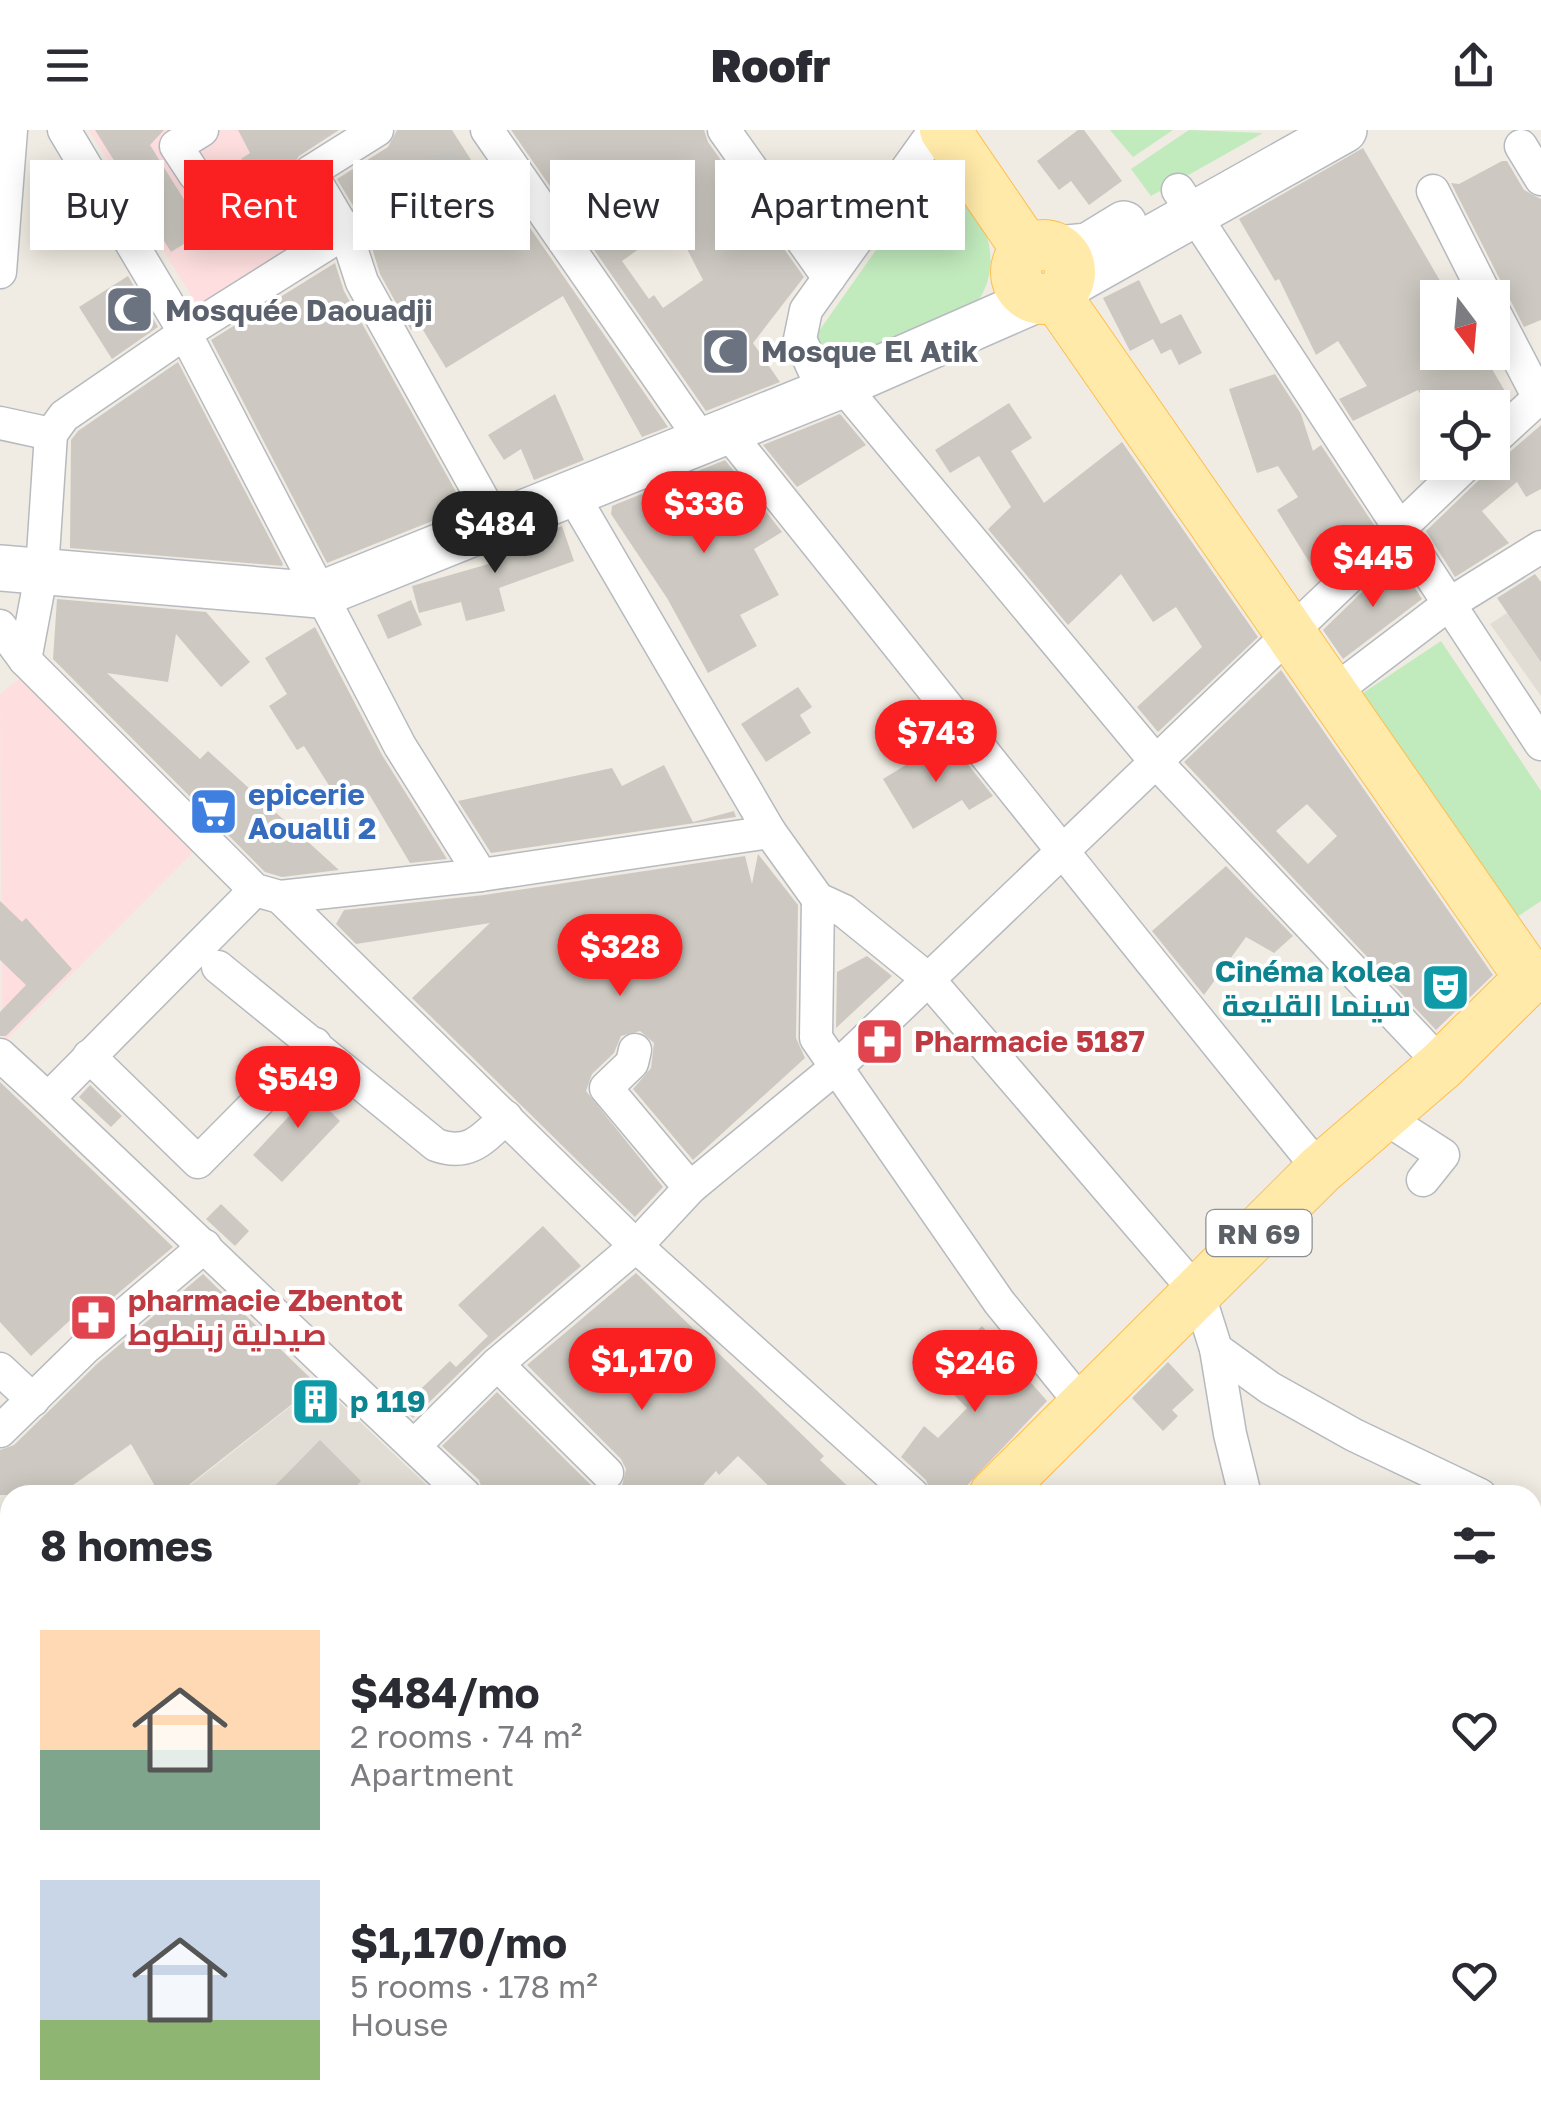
<!DOCTYPE html>
<meta charset="utf-8">
<style>
body{margin:0;font-family:"Golos Text",Cairo,sans-serif;background:#f2f2f3;color:#2b2b33;height:100vh;display:flex;flex-direction:column;font-size:38px;white-space:nowrap}
*{box-sizing:border-box;margin:0}
p{font-size:32px;color:#7c7c81}
.icon{flex:none;width:55px;height:55px;fill:none;stroke:currentColor;stroke-width:2;stroke-linecap:round;stroke-linejoin:round}
.map{position:relative;flex:1;overflow:hidden}
.drawer{position:absolute;left:0px;top:1355px;width:1542px;height:642px;display:flex;flex-direction:column;background:#fff;border-radius:30px 30px 0 0;box-shadow:0 5px 25px #0003}
.drawer>*{flex:none}
.top-card{position:absolute;left:30px;top:30px;width:1000px;height:90px;display:flex;gap:20px}
.needle{width:65px;rotate:164deg}
.buttons{position:absolute;left:1420px;top:150px;display:grid;gap:20px}
.buttons a{display:grid;place-items:center;width:90px;height:90px;border-radius:0px;background:#fff;box-shadow:0 5px 25px #0003;font-size:50px}
.price{position:absolute;translate:-50% -85px;padding:0 22px;border-radius:35px;background:#fa1f21;color:#fff;font-size:32px;line-height:65px;filter:drop-shadow(0 2px 5px #0008)}
.price::after{content:'';position:absolute;left:50%;top:60px;width:30px;height:22px;margin-left:-15px;background:inherit;clip-path:polygon(0 0,100% 0,50% 100%)}
.price.on{background:#222;color:#fff}
ul{padding:0;list-style:none}
li{display:flex;align-items:center;gap:30px;height:250px;padding:0 40px}
li span{display:grid;place-items:center;flex:none;width:280px;height:200px;border-radius:0px;color:#555}
li>.icon{margin-inline-start:auto}
span .icon{width:120px;height:120px;fill:#fffc;stroke-width:1}
li b{font-size:42px}
h2{display:flex;justify-content:space-between;align-items:center;height:120px;padding:0 40px;font-size:42px}
.tag{padding:0 35px;border-radius:0px;background:#fff;box-shadow:0 5px 25px #0003;font-size:35px;line-height:90px}
.tag.on{background:#fa1f21;color:#fff}
header{display:flex;justify-content:space-between;align-items:center;height:130px;padding:0 40px;background:#fff;font-size:45px;font-weight:800}
.map>svg:first-child{display:block}
</style>
<header><svg class="icon" aria-label="menu" viewBox="0 0 24 24"><path d="M4 6h16M4 12h16M4 18h16"/></svg>Roofr<svg class="icon" aria-label="share" viewBox="0 0 24 24"><path d="M12 15V3M7 8l5-5 5 5M5 13v7h14v-7"/></svg></header>
<div class="map">
<svg width="1541" height="1996" viewBox="0 0 1541 1996">
<rect width="100%" height="100%" fill="#f0ece3"/>
<g fill="#e2ddd4">
<polygon points="1541,461 1541,566 1490,494"/>
<polygon points="335,1268 437,1365 178,1365 296,1272 315,1290"/>
<polygon points="10,1647 10,1815 0,1808 0,1661"/>
</g>
<g fill="#fedede">
<polygon points="89,0 279,0 336,98 213,178 196,173"/>
<polygon points="22,547 195,720 2,914 0,564"/>
</g>
<g fill="#c1eabd">
<polygon points="1110,0 1173,0 1133,27"/>
<polygon points="1189,0 1263,3 1151,66 1131,39"/>
<path d="M939,48c41,25 69,78 39,123l-135,59 -15,1 -12,-20 3,-10 105,-149z"/>
<polygon points="1441,511 1541,661 1541,771 1511,791 1360,565"/>
</g>
<g fill="#cdc9c2" fill-rule="evenodd">
<polygon points="95,0 164,0 150,15 188,76 247,39 241,29 250,23 238,0 339,0 299,26 290,41 318,96 289,114 260,67 171,122"/>
<polygon points="397,0 452,0 501,77 503,59 668,297 642,307 563,166 446,238 420,195 411,200 380,144 369,108 369,88 355,79 337,49 388,17"/>
<path d="M511,0h193l4,12 96,135 -51,66 27,39 -74,29zM674,94l29,56 -40,28 -9,-13 -5,4 -27,-38z"/>
<polygon points="1078,0 1084,0 1122,51 1089,75 1071,51 1059,60 1037,31"/>
<polygon points="1363,18 1450,168 1438,168 1438,222 1482,222 1509,268 1492,283 1492,278 1428,278 1418,260 1353,291 1339,269 1367,256 1338,211 1316,225 1279,149 1275,151 1239,89"/>
<polygon points="1502,31 1507,31 1524,60 1541,69 1541,190 1524,197 1451,53 1459,54"/>
<polygon points="335,133 344,161 465,378 327,433 211,210"/>
<polygon points="128,146 158,197 112,229 79,177"/>
<polygon points="1139,150 1161,194 1181,184 1202,223 1179,235 1171,219 1161,224 1153,209 1130,221 1103,168"/>
<polygon points="178,232 283,434 282,436 70,418 71,310 78,301"/>
<polygon points="1275,244 1301,284 1313,321 1321,315 1374,395 1319,448 1277,380 1298,367 1278,336 1257,343 1229,259"/>
<polygon points="555,264 584,330 534,350 521,319 504,330 488,305"/>
<polygon points="1009,273 1032,308 1011,321 1044,373 1122,312 1258,507 1158,602 1137,577 1202,517 1176,477 1153,492 1121,444 1068,495 988,399 1011,377 979,326 950,343 935,320"/>
<polygon points="840,284 866,315 797,357 763,315"/>
<polygon points="1541,295 1541,359 1526,367 1517,352 1482,381 1509,413 1455,447 1426,401 1483,346 1488,332 1505,326"/>
<polygon points="725,330 782,402 754,419 779,465 740,485 757,516 708,543 667,468 611,384 612,376"/>
<polygon points="562,396 574,431 499,458 505,481 466,491 461,472 419,483 412,456 492,433 489,425"/>
<polygon points="1396,429 1422,469 1343,529 1323,500"/>
<polygon points="1535,444 1541,452 1541,532 1497,468"/>
<polygon points="57,469 206,482 250,532 221,557 176,504 168,552 107,543 200,629 208,621 339,740 282,747 265,742 53,529"/>
<polygon points="411,470 422,495 388,509 377,485"/>
<polygon points="315,497 382,625 447,729 410,733 369,664 344,679 304,616 297,620 269,576 287,564 265,528"/>
<path d="M1281,540l212,305 -57,55 -252,-268zM1307,674l30,32 -29,28 -32,-33z"/>
<polygon points="798,557 812,577 800,585 811,603 766,632 741,594"/>
<polygon points="948,609 993,666 969,680 962,670 913,699 883,649"/>
<polygon points="664,635 693,692 734,681 736,687 491,723 458,671 612,638 622,656"/>
<polygon points="758,724 798,775 796,908 805,928 693,1030 633,959 651,938 654,913 640,901 621,906 614,923 592,944 586,961 663,1057 635,1087 412,868 490,793 356,814 336,794 344,780 484,765 745,726 752,754"/>
<polygon points="1226,736 1293,806 1274,823 1246,807 1204,865 1152,801"/>
<polygon points="0,771 22,792 26,788 72,839 6,906 0,906 0,882 26,855 0,830"/>
<polygon points="867,826 892,846 836,898 837,842"/>
<polygon points="313,950 332,968 325,976 340,991 282,1052 253,1025 290,985 281,977"/>
<polygon points="0,952 173,1117 84,1192 78,1183 31,1226 0,1192"/>
<polygon points="90,955 122,986 111,997 79,967"/>
<polygon points="221,1074 249,1101 235,1116 206,1089"/>
<polygon points="543,1096 581,1136 484,1219 413,1288 402,1277 450,1231 456,1237 488,1206 458,1175"/>
<polygon points="636,1143 824,1326 820,1330 857,1365 778,1365 738,1326 719,1345 716,1341 694,1365 484,1365 479,1350 442,1316 497,1262 594,1358 611,1362 622,1356 626,1339 621,1329 527,1235"/>
<polygon points="203,1144 333,1270 315,1289 296,1271 176,1365 160,1365 131,1314 59,1365 0,1365 0,1320 14,1315 98,1233"/>
<polygon points="982,1196 1047,1271 958,1365 932,1365 926,1350 901,1327 924,1296 938,1308 967,1278 933,1244"/>
<polygon points="1168,1232 1194,1260 1172,1280 1178,1286 1163,1301 1132,1268"/>
<polygon points="320,1310 361,1351 348,1365 266,1365"/>
</g>
<g fill="none" stroke-linecap="round" stroke-linejoin="round">
<polyline stroke="#cbc9c4" stroke-width="32" stroke-dasharray="32 16" stroke-linecap="butt" points="352,98 469,24"/>
<defs>
<g id="minor">
<polyline points="64,0 185,203 400,616 481,745"/>
<polyline points="377,0 310,42 346,103 362,152 497,395"/>
<polyline points="487,0 701,309"/>
<polyline points="724,0 829,148"/>
<polyline points="1521,16 1541,49"/>
<polyline points="195,45 176,16 202,0"/>
<polyline points="1178,60 1541,614"/>
<polyline points="1433,61 1487,168"/>
<polyline points="0,142 11,0"/>
<polyline points="1492,178 1539,268"/>
<polyline points="842,255 1157,633 1442,935"/>
<polyline points="824,262 800,209 806,180 935,0"/>
<polyline points="0,293 51,304 64,286 185,203 352,98"/>
<path d="M725,299c199,247 394,496 595,741"/>
<polyline points="1492,311 1541,266"/>
<polyline points="571,362 770,702"/>
<polyline points="0,496 25,530 255,760 280,767 481,745 770,702 818,769 844,781 928,849 995,927 1199,1165 1216,1219 1270,1258 1354,1305 1480,1365"/>
<polyline points="25,530 42,440 51,304"/>
<polyline points="1332,563 1449,474 1541,417"/>
<polyline points="255,760 48,969 465,1365"/>
<polyline points="280,767 636,1116 913,1365"/>
<polyline points="818,769 816,908 999,1172 1085,1278"/>
<path d="M218,837l218,178c33,12 47,-6 70,-28"/>
<polyline points="635,920 632,933 606,958 690,1058"/>
<polyline points="0,925 48,969"/>
<polyline points="89,926 198,1032 315,914"/>
<polyline points="1382,986 1443,1025 1423,1050"/>
<polyline points="1216,1219 1230,1304 1245,1365"/>
<polyline points="497,1234 607,1343"/>
<polyline points="0,1239 33,1270"/>
<polyline points="0,1301 85,1218 205,1116"/>
<polyline points="414,1316 497,1234 636,1116 690,1058 839,935 1469,332"/>
<polyline points="1532,1395 1541,1401"/>
<polyline points="1532,1628 1541,1622"/>
<polyline points="1532,1789 1541,1783"/>
<polyline points="0,1820 10,1826"/>
<polyline points="1532,1909 1541,1917"/>
<polyline points="26,1988 40,1996"/>
<polyline points="243,1988 257,1996"/>
<polyline points="1397,1988 1403,1996"/>
</g>
<g id="secondary">
<polyline points="1058,119 1088,116 1124,94"/>
<polyline points="1066,156 1344,0"/>
<polyline points="0,438 319,465 842,255 1038,169"/>
</g>
<g id="primary">
<polyline points="945,0 1027,120"/>
<circle cx="1043" cy="142" r="27"/>
<polyline points="994,1365 1320,1040 1442,935 1530,848 1056,166"/>
<polyline points="386,1996 392,1988"/>
</g>
</defs>
<use href="#minor" stroke="#b6babf" stroke-width="35"/>
<use href="#secondary" stroke="#b7bbc1" stroke-width="48"/>
<use href="#primary" stroke="#ffbe4d" stroke-width="52"/>
<use href="#minor" stroke="#fff" stroke-width="32"/>
<use href="#secondary" stroke="#fff" stroke-width="45"/>
<use href="#primary" stroke="#ffeaa9" stroke-width="50"/>
</g>
<defs>
<symbol id="mosque-square" viewBox="-11 -11 22 22"><rect x="-9" y="-9" width="18" height="18" rx="4" fill="#6b7280" stroke="#fff"/><path d="M3.5-4.9A6 6 0 1 0 3.5 4.9A5 5 0 1 1 3.5-4.9Z" fill="#fff"/></symbol>
<symbol id="supermarket-square" viewBox="-11 -11 22 22"><rect x="-9" y="-9" width="18" height="18" rx="4" fill="#3f7fe0" stroke="#fff"/><path d="M-6-5.5h2.5l.6 2H6L4.5 2H-2.5L-4.4-4H-6ZM-1.5 3.2a1.3 1.3 0 1 0 .1 0ZM3 3.2a1.3 1.3 0 1 0 .1 0Z" fill="#fff"/></symbol>
<symbol id="theatre-square" viewBox="-11 -11 22 22"><rect x="-9" y="-9" width="18" height="18" rx="4" fill="#0f9aa8" stroke="#fff"/><path d="M-5-5.5Q0-4 5-5.5V0Q5 5 0 6Q-5 5-5 0ZM-3.3-2.5H-1v1.5H-3.3ZM1-2.5H3.3v1.5H1ZM-2.8 1Q0 5.5 2.8 1Z" fill="#fff"/></symbol>
<symbol id="pharmacy-square" viewBox="-11 -11 22 22"><rect x="-9" y="-9" width="18" height="18" rx="4" fill="#e0444e" stroke="#fff"/><path d="M-2-6h4v4h4v4h-4v4h-4v-4h-4v-4h4Z" fill="#fff"/></symbol>
<symbol id="building-square" viewBox="-11 -11 22 22"><rect x="-9" y="-9" width="18" height="18" rx="4" fill="#0f9aa8" stroke="#fff"/><path d="M-4-6H4V6H1V3H-1V6H-4ZM-2.5-4.3h1.7v1.8h-1.7ZM.8-4.3h1.7v1.8H.8ZM-2.5-1h1.7V.8h-1.7ZM.8-1h1.7V.8H.8Z" fill="#fff"/></symbol>
</defs>
<g fill-rule="evenodd">
<use href="#mosque-square" x="102" y="152" width="55" height="55"/>
<use href="#mosque-square" x="698" y="194" width="55" height="55"/>
<use href="#supermarket-square" x="186" y="654" width="55" height="55"/>
<use href="#theatre-square" x="1418" y="830" width="55" height="55"/>
<use href="#pharmacy-square" x="852" y="884" width="55" height="55"/>
<use href="#pharmacy-square" x="66" y="1160" width="55" height="55"/>
<use href="#building-square" x="288" y="1244" width="55" height="55"/>
</g>
<g text-anchor="middle" dominant-baseline="central" stroke-width="8" stroke-linejoin="round" paint-order="stroke">
<rect fill="#fff" stroke="#8c9094" stroke-width="2.5" x="1206.5" y="1080" width="105" height="46" rx="8"/>
<g font-size="28" font-weight="bold" fill="#5b6166">
<text x="1259" y="1103">RN 69</text>
</g>
<g font-size="30" font-weight="bold" fill="#5b616d" stroke="#fff" text-anchor="start">
<text x="165" y="180">Mosquée Daouadji</text>
<text x="761" y="221">Mosque El Atik</text>
</g>
<g font-size="30" font-weight="bold" fill="#366cbe" stroke="#fff" text-anchor="start">
<text x="248" y="664">epicerie<tspan x="248" dy="34">Aoualli 2</tspan></text>
</g>
<g font-size="30" font-weight="bold" fill="#0d838f" stroke="#fff" text-anchor="end">
<text x="1411" y="841">Cinéma kolea<tspan x="1411" dy="34">سينما القليعة</tspan></text>
<text x="350" y="1271" text-anchor="start">p 119</text>
</g>
<g font-size="30" font-weight="bold" fill="#be3a42" stroke="#fff" text-anchor="start">
<text x="914" y="911">Pharmacie 5187</text>
<text x="128" y="1170">pharmacie Zbentot<tspan x="128" dy="34">صيدلية زبنطوط</tspan></text>
</g>
</g>
</svg>
<div class="buttons">
<a><svg class="needle" viewBox="-14 -14 28 28"><path d="M0-13l5 13h-10z" fill="#e53935"/><path d="M0 13l5-13h-10z" fill="#7c7c81"/></svg></a>
<a><svg class="icon" aria-label="locate" viewBox="0 0 24 24"><circle cx="12" cy="12" r="6"/><path d="M12 2v4M12 18v4M2 12h4M18 12h4"/></svg></a>
</div>
<b class="price" style="left:704px;top:426px">$336</b>
<b class="price on" style="left:495px;top:446px">$484</b>
<b class="price" style="left:1373px;top:480px">$445</b>
<b class="price" style="left:936px;top:655px">$743</b>
<b class="price" style="left:620px;top:869px">$328</b>
<b class="price" style="left:298px;top:1001px">$549</b>
<b class="price" style="left:642px;top:1283px">$1,170</b>
<b class="price" style="left:975px;top:1285px">$246</b>
<div class="top-card">
<a class="tag">Buy</a>
<a class="tag on">Rent</a>
<a class="tag">Filters</a>
<a class="tag">New</a>
<a class="tag">Apartment</a>
</div>
<section class="drawer">
<h2>8 homes<svg class="icon" aria-label="filters" viewBox="0 0 24 24"><path d="M4 7h16M4 17h16"/><circle cx="9" cy="7" r="2"/><circle cx="15" cy="17" r="2"/></svg></h2>
<ul>
<li><span style="background:linear-gradient(#ffd9b3 60%,#7fa58c 0)"><svg class="icon" aria-label="home" viewBox="0 0 24 24"><path d="M3 11l9-7 9 7M6 9v11h12V9"/></svg></span><div><b>$484/mo</b><p>2 rooms · 74 m²</p><p>Apartment</p></div><svg class="icon" aria-label="heart" viewBox="0 0 24 24"><path d="M12 20l-8-8c-3-5 5-10 8-4 3-6 11-1 8 4z"/></svg></li>
<li><span style="background:linear-gradient(#c9d6e8 70%,#8fb573 0)"><svg class="icon" aria-label="home" viewBox="0 0 24 24"><path d="M3 11l9-7 9 7M6 9v11h12V9"/></svg></span><div><b>$1,170/mo</b><p>5 rooms · 178 m²</p><p>House</p></div><svg class="icon" aria-label="heart" viewBox="0 0 24 24"><path d="M12 20l-8-8c-3-5 5-10 8-4 3-6 11-1 8 4z"/></svg></li>
</ul>
</section>
</div>
